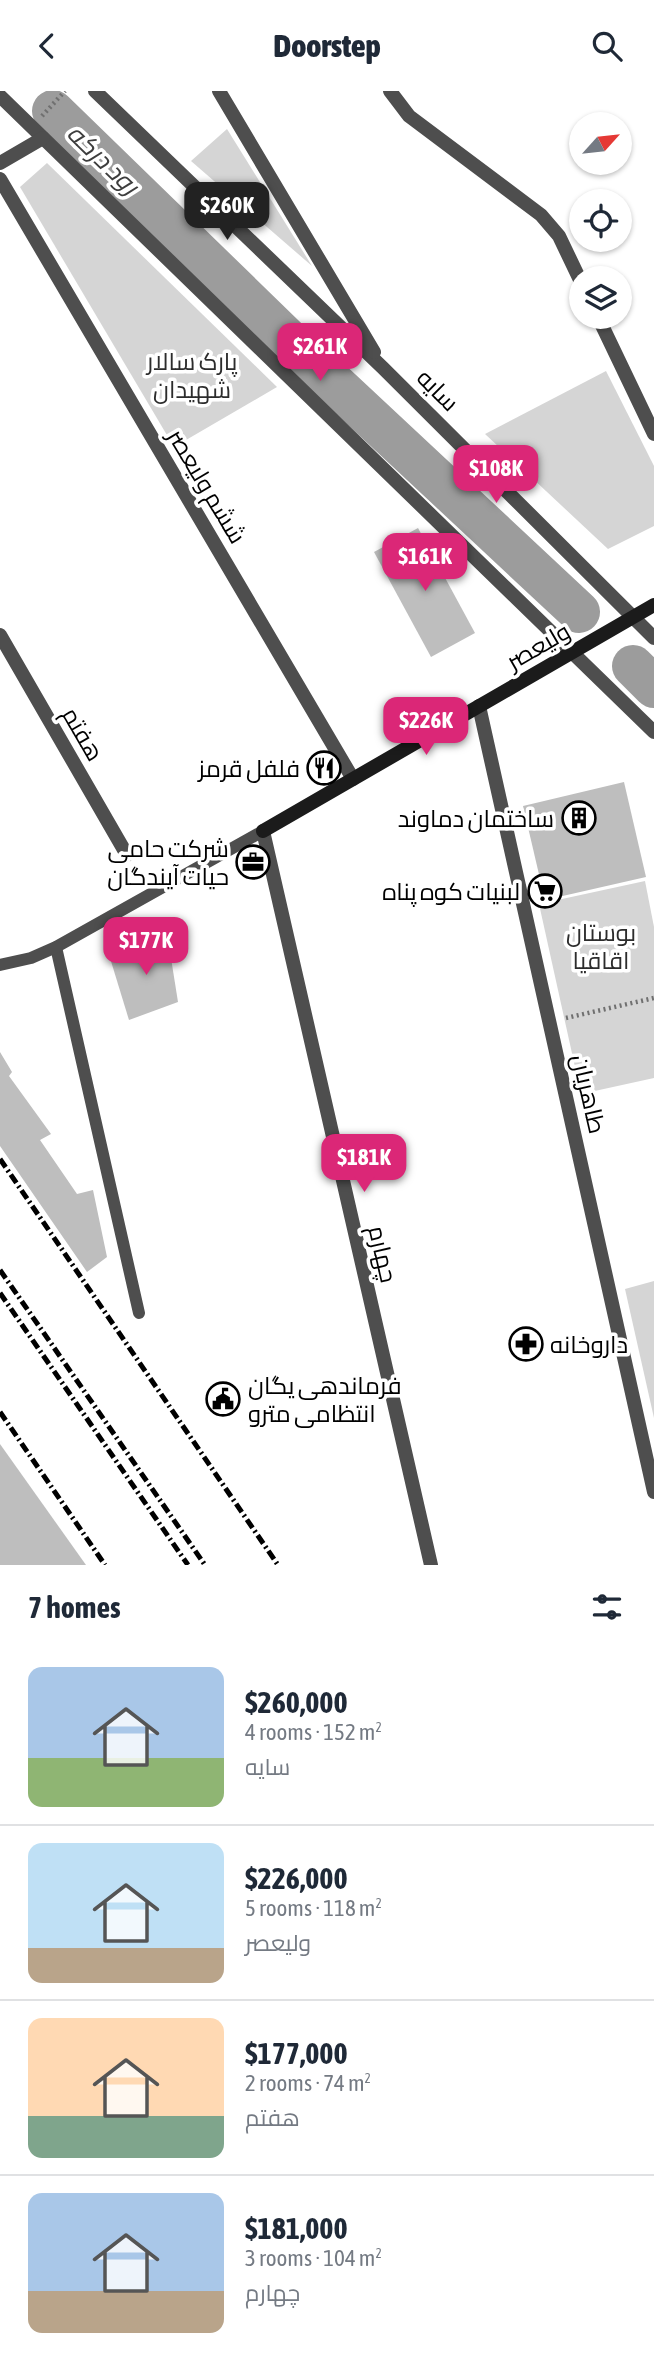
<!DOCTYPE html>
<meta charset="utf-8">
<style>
body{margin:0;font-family:"Asap Condensed",Cairo,sans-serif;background:#f2f2f3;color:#1f2937;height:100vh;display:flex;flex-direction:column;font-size:26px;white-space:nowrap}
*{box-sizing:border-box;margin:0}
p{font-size:23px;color:#747a83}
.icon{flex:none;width:38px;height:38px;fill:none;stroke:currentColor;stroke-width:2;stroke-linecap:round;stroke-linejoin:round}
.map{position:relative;height:1474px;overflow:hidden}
.panel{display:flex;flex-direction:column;background:#fff;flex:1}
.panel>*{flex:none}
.needle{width:46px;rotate:63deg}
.tools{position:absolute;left:569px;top:21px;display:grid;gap:14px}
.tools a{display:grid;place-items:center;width:63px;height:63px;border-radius:50%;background:#fff;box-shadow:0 2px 5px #0004;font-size:35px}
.price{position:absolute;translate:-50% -60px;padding:0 16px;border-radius:14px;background:#db2777;color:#fff;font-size:23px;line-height:46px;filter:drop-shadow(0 2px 4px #0008)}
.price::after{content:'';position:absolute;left:50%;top:42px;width:21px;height:16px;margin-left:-10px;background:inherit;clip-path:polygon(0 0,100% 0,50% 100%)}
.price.on{background:#222;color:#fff}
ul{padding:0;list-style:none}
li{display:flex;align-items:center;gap:21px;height:175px;padding:0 28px}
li+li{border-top:2px solid #e0e1e3}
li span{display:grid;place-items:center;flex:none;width:196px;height:140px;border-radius:14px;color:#555}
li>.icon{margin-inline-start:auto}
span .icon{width:84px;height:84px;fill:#fffc;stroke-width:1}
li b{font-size:30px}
h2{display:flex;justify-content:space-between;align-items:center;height:84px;padding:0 28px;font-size:30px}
header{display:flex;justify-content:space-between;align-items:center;height:91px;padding:0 28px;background:#fff;font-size:32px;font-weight:800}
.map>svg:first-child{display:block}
</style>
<header><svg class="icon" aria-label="back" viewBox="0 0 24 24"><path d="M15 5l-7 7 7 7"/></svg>Doorstep<svg class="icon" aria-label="search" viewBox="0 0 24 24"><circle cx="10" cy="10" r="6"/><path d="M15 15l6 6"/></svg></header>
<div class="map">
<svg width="654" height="1474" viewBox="0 0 654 1474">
<rect width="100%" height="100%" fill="#fff"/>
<g fill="#d5d5d5">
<polygon points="227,38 312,175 191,70"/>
<polygon points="47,72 277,296 174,356 20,96"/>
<polygon points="606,280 654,375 654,435 608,458 485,343"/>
<polygon points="645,790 654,836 654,987 581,1003 539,813"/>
<polygon points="654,1190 654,1327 625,1198"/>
</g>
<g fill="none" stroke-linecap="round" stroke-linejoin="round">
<g stroke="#9c9c9c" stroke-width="42">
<polyline points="53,20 305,265 579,521"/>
<polyline points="633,575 654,596"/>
</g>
</g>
<g fill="#bebebe">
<polygon points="418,437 475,542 431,566 374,461"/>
<polygon points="624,691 646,786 545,809 523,715"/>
<polygon points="167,842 178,911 129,929 110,867"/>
<polygon points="0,961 12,981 9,985 51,1043 40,1049 77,1103 93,1099 107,1166 87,1181 0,1055"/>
<polygon points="0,1353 86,1474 0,1474"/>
</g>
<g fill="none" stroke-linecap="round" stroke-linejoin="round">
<g stroke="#707070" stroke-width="4.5" stroke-dasharray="2 3.5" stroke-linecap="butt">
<polyline points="42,25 65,0"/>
<polyline points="566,927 654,907"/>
</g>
<g stroke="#4e4e4e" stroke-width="12">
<polyline points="56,856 139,1222"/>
<polyline points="0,874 31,867 56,856 263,740"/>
</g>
<g stroke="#4e4e4e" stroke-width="14">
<polyline points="95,0 383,277 654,547"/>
<polyline points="219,0 374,261"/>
<polyline points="390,0 409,25 541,124 559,145 581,191"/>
<polyline points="0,5 654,641"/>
<polyline points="0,72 43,47"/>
<polyline points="0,88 353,688"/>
<polyline points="598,226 654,343"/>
<polyline points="0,544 127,764"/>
<polyline points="479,615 654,1401"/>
<polyline points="263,740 431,1474"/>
</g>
<polyline stroke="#1b1b1b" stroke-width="14" points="263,740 654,514"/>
<g stroke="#000" stroke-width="5" stroke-dasharray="10 3.5 2 3.5" stroke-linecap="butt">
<polyline points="0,1068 278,1474"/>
<polyline points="0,1179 205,1474"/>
<polyline points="0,1202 188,1474"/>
<polyline points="0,1321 105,1474"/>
</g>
</g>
<defs>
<symbol id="restaurant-ring" viewBox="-11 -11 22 22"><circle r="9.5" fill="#fff" stroke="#000" stroke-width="1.5"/><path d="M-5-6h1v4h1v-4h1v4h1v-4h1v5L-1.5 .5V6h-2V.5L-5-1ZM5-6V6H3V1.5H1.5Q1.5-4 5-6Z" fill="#000"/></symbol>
<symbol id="building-ring" viewBox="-11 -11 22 22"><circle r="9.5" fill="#fff" stroke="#000" stroke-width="1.5"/><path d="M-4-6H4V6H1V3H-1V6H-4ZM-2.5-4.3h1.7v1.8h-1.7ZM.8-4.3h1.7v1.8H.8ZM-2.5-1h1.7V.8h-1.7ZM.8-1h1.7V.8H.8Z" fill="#000"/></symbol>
<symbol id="office-ring" viewBox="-11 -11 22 22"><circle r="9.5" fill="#fff" stroke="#000" stroke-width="1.5"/><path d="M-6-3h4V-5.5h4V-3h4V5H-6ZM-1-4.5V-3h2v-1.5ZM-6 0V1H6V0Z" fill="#000"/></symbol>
<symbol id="supermarket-ring" viewBox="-11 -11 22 22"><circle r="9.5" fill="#fff" stroke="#000" stroke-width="1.5"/><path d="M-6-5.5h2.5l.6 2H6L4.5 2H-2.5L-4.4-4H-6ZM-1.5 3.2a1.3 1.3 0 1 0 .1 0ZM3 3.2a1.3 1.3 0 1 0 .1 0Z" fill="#000"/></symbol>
<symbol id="pharmacy-ring" viewBox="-11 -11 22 22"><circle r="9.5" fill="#fff" stroke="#000" stroke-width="1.5"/><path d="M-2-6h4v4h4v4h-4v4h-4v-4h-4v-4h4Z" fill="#000"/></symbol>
<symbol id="civic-ring" viewBox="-11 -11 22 22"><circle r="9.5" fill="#fff" stroke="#000" stroke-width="1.5"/><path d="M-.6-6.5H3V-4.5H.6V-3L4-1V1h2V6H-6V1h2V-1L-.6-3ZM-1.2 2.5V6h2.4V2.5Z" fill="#000"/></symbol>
</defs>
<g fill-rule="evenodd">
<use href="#restaurant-ring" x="305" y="658" width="38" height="38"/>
<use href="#building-ring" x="560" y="708" width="38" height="38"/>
<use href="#office-ring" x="234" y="752" width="38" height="38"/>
<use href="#supermarket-ring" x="526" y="781" width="38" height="38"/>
<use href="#pharmacy-ring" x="507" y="1234" width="38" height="38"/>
<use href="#civic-ring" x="204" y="1289" width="38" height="38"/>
</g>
<g text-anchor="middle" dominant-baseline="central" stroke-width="7" stroke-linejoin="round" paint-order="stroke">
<g font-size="24" fill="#2c2c2c" stroke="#fff">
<text x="192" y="270">پارک سالار<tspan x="192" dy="28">شهیدان</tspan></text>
<text x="601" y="841">بوستان<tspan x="601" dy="28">اقاقیا</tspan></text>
</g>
<g font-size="24" fill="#000" stroke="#fff">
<text transform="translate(438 299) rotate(45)">سایه</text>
<text transform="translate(207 395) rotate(59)">ششم ولیعصر</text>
<text transform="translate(538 555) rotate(-30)">ولیعصر</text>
<text transform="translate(83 643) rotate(60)">هفتم</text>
<text transform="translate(589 1003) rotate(77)">طاهریان</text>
<text transform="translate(383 1163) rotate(77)">چهارم</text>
</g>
<g font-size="24" fill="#000" stroke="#fff" text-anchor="end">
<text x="300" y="677">فلفل قرمز</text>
<text x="554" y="727">ساختمان دماوند</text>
<text x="229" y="757">شركت حامی<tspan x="229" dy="28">حيات آيندگان</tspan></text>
<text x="520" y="800">لبنیات کوه پناه</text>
<text x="550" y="1253" text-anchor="start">داروخانه</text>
<text x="248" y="1294" text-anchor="start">فرماندهی یگان<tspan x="248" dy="28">انتظامی مترو</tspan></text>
</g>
<g font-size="26" font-style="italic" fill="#3d3d3d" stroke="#fff">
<text transform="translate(103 68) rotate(44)">رود درکه</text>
</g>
</g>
</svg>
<div class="tools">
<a><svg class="needle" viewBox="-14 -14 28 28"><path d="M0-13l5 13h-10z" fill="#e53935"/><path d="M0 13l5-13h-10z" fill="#747a83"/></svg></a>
<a><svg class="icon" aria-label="locate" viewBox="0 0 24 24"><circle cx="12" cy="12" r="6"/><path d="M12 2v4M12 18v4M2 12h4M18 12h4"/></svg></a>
<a><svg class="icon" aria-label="layers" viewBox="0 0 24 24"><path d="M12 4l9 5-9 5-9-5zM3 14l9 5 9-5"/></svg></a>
</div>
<b class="price on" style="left:227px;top:151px">$260K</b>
<b class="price" style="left:320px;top:292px">$261K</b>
<b class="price" style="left:496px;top:414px">$108K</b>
<b class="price" style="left:425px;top:502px">$161K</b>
<b class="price" style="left:426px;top:666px">$226K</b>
<b class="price" style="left:146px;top:886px">$177K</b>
<b class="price" style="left:364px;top:1103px">$181K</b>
</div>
<section class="panel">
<h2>7 homes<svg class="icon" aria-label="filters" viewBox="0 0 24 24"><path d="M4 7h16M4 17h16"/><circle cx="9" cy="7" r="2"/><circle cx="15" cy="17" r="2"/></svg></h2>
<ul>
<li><span style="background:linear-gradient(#a9c7e8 65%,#8fb573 0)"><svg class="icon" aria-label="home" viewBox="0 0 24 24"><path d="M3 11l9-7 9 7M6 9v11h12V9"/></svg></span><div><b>$260,000</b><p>4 rooms · 152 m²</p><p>سایه</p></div></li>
<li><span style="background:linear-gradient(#bfe0f5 75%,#b9a48a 0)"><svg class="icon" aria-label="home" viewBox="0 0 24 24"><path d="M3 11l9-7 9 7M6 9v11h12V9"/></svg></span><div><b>$226,000</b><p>5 rooms · 118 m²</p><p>ولیعصر</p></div></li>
<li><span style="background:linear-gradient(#ffd9b3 70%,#7fa58c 0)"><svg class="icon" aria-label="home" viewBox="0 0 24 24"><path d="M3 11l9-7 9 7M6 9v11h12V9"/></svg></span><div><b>$177,000</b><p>2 rooms · 74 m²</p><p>هفتم</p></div></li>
<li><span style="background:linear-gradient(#a9c7e8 70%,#b9a48a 0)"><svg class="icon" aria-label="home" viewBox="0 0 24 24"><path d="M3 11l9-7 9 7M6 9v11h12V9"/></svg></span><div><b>$181,000</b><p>3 rooms · 104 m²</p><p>چهارم</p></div></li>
</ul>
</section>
